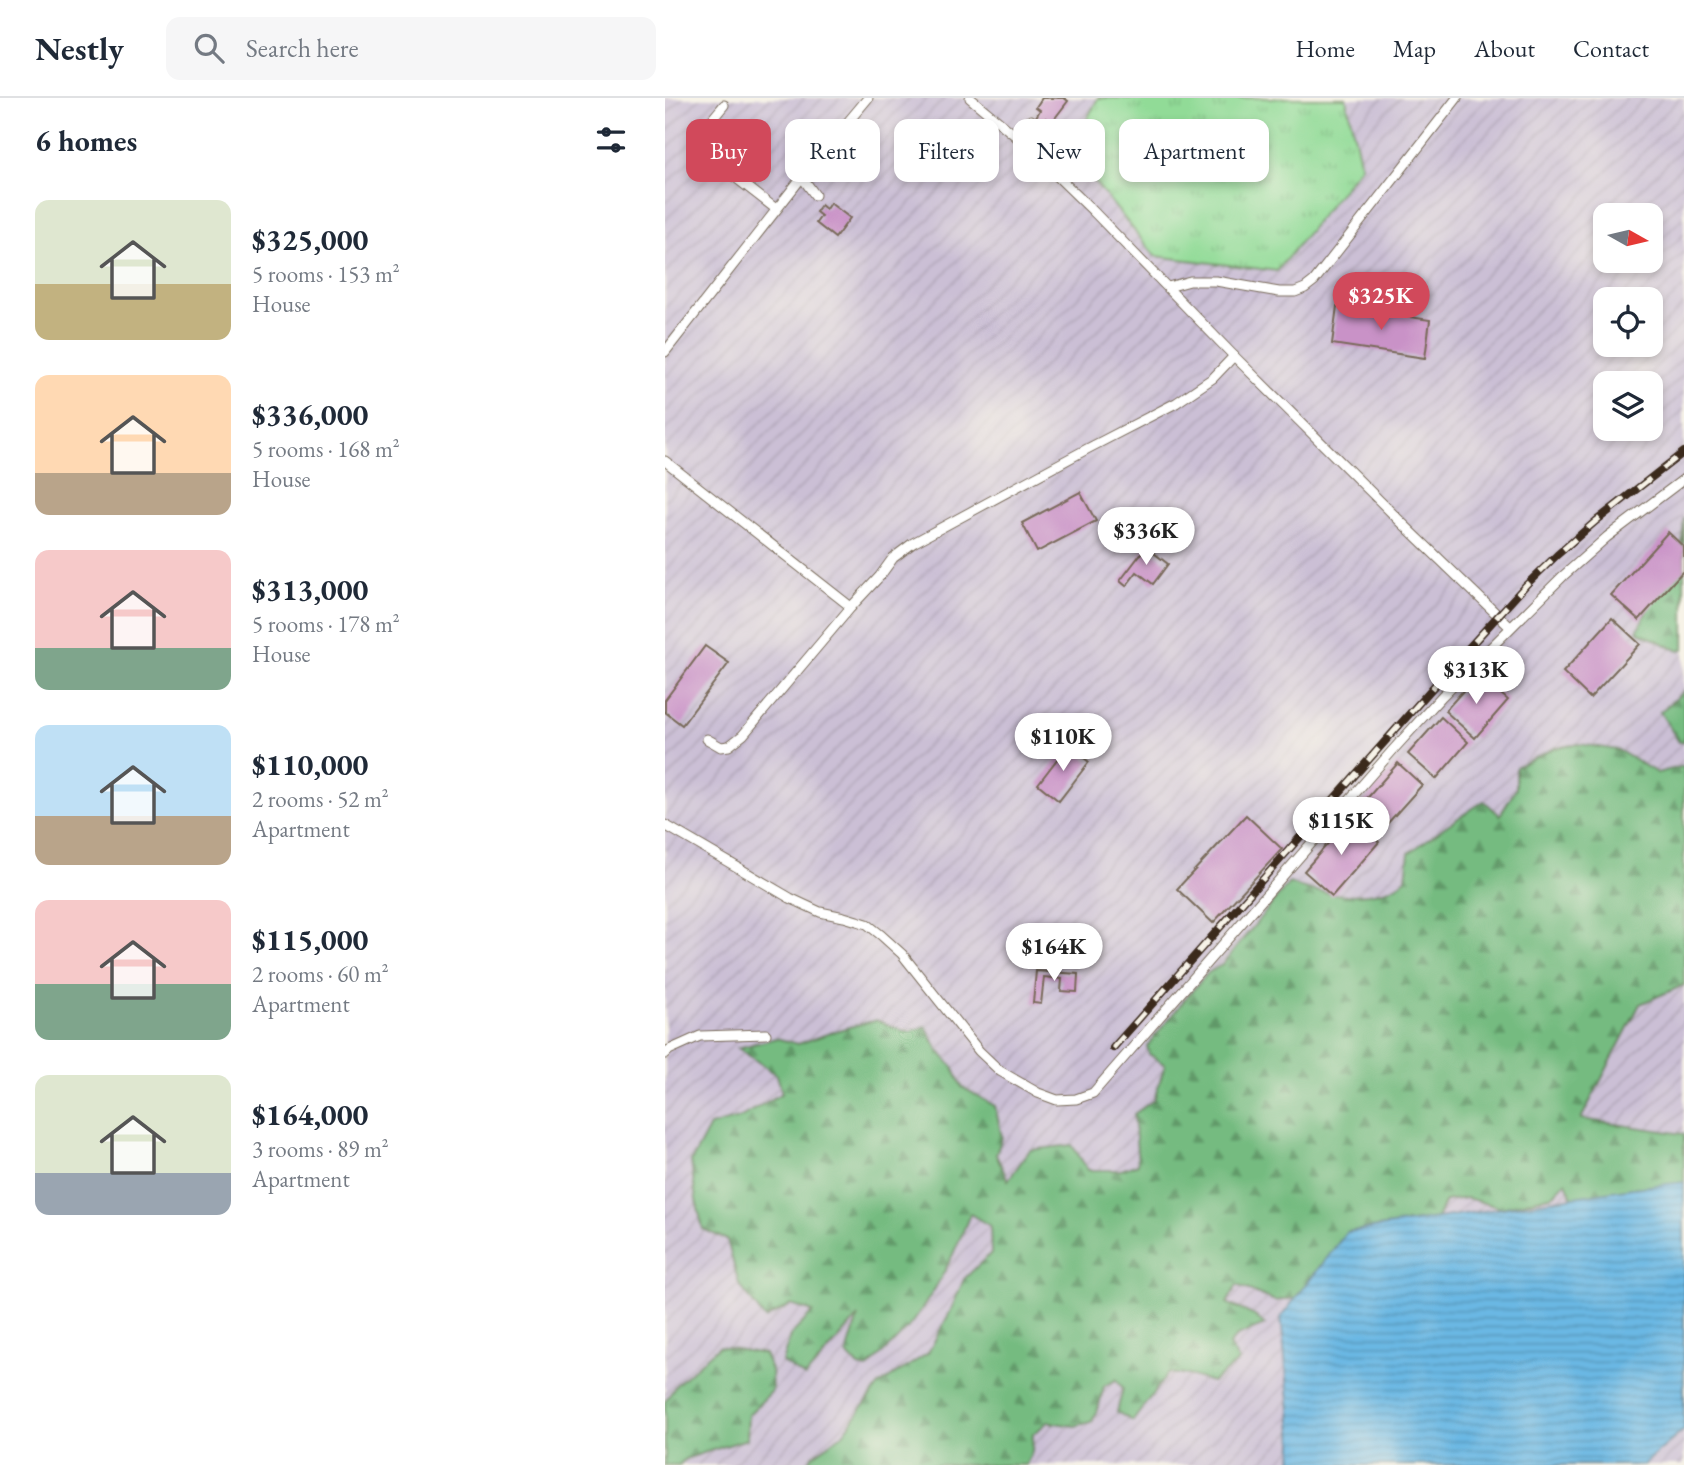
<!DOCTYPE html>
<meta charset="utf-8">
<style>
body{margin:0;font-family:"EB Garamond",serif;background:#f6f6f7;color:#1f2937;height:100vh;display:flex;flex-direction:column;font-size:26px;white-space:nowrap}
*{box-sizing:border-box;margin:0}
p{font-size:23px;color:#747a83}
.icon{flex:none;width:38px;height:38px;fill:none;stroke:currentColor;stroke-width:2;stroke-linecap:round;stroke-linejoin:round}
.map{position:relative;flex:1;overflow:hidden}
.sheet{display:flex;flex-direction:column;background:#fff;width:665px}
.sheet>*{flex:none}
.banner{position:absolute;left:21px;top:21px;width:665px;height:63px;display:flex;gap:14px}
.needle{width:46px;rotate:98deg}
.fabs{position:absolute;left:928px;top:105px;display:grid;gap:14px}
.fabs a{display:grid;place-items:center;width:70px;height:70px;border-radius:14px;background:#fff;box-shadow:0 4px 10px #0003;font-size:35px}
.price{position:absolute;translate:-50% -60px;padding:0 16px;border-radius:24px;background:#fff;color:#222;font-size:23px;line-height:46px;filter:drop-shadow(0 2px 4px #0008)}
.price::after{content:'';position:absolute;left:50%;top:42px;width:21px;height:16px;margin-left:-10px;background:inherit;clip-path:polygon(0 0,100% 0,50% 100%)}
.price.current{background:#d1495b;color:#fff}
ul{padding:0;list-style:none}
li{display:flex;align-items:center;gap:21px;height:175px;padding:0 35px}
li span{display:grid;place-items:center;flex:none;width:196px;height:140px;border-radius:14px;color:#555}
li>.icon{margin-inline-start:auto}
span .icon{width:84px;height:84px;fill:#fffc;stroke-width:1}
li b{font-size:30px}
h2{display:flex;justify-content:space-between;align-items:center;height:84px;padding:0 35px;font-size:30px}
.pill{padding:0 24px;border-radius:14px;background:#fff;box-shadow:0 4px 10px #0003;font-size:24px;line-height:63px}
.pill.current{background:#d1495b;color:#fff}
header{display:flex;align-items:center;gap:42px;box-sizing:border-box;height:98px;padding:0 35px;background:#fff;border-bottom:2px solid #e0e1e3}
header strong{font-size:33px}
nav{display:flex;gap:38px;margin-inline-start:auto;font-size:24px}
.search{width:490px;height:63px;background:#f6f6f7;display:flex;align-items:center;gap:18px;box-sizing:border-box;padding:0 24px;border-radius:14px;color:#747a83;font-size:26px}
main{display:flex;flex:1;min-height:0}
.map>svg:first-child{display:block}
</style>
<header>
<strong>Nestly</strong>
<div class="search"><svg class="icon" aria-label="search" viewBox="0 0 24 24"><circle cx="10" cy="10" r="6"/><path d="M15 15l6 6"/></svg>Search here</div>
<nav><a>Home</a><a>Map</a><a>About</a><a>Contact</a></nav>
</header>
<main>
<section class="sheet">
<h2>6 homes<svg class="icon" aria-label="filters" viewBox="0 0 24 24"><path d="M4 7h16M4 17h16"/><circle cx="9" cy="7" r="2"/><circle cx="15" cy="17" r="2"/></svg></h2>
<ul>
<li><span style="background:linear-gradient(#dfe7d0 60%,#c2b280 0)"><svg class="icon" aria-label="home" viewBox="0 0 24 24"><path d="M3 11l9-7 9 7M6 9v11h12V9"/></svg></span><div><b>$325,000</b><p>5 rooms · 153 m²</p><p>House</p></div></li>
<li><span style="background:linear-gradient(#ffd9b3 70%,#b9a48a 0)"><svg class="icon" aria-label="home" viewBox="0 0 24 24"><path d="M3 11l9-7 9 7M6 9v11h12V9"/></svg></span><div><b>$336,000</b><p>5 rooms · 168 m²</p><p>House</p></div></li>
<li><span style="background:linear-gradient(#f6c9c9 70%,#7fa58c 0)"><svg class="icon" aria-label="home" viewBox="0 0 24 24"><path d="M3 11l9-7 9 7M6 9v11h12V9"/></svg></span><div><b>$313,000</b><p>5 rooms · 178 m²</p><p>House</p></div></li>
<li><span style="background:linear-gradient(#bfe0f5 65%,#b9a48a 0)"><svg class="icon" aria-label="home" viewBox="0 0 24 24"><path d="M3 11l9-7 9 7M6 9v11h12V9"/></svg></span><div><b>$110,000</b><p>2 rooms · 52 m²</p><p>Apartment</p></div></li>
<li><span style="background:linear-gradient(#f6c9c9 60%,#7fa58c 0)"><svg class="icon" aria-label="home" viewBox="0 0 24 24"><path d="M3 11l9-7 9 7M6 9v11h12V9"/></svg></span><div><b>$115,000</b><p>2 rooms · 60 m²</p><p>Apartment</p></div></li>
<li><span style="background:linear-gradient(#dfe7d0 70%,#9aa5b1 0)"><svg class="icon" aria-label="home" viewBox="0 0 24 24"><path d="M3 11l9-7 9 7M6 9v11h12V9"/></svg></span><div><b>$164,000</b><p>3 rooms · 89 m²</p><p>Apartment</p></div></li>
</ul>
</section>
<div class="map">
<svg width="1019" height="1367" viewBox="0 0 1019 1367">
<defs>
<pattern id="industrial-furrows" width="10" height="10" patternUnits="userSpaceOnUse" patternTransform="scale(1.75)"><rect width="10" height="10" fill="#cbbfd5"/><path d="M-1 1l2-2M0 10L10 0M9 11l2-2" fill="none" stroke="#afa4b6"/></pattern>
<pattern id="grass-tufts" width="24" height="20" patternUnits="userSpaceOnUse" patternTransform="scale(1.75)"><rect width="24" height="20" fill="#91db97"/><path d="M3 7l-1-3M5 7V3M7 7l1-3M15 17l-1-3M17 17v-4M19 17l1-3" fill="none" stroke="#7ebc82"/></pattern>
<pattern id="forest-firs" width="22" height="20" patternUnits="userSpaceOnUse" patternTransform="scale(1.75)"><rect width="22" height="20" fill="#74bb80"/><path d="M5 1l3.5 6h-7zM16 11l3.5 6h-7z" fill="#609868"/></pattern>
<pattern id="water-rules" width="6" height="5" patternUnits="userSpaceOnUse" patternTransform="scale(1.75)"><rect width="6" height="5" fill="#6ab8e4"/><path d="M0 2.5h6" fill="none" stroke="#5896b8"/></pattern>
</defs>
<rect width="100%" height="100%" fill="#f7f3e8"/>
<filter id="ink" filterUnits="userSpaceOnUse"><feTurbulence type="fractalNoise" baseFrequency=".0143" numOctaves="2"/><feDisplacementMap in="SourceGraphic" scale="14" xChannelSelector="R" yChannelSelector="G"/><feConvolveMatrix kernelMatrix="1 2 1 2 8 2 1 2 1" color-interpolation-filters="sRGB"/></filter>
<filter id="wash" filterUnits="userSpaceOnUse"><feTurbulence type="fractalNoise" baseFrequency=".00686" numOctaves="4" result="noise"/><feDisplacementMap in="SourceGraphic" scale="28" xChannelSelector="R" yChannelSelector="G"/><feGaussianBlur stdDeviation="1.57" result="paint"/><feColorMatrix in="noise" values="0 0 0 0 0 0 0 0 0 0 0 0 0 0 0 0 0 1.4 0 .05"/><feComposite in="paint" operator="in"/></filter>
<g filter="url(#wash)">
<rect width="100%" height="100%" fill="#ece5c8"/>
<path fill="url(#industrial-furrows)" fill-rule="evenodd" d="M0,0h1019v1367h-1019zM940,117h45v46h-45zM940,201h45v46h-45zM940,285h45v46h-45z"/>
<polygon fill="url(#grass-tufts)" stroke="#66825a" stroke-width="2" points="433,0 681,0 696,68 612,173 490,158 405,54"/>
<g fill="url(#forest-firs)" stroke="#58724f" stroke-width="2">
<polygon points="1019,420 1019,551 1014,553 972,533 1017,444"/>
<polygon points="1019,593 1019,644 1014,644 995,614"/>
<path d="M914,646l39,6 39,23 27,-7v219l-44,19 -59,115 103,15v62l-112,1 -6,-15 -12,13 -53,13 -34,-10 -22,3 -8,17 -90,14 -52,66 -20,3 -38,-16 -10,18 28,13 10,9 -28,11 -8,9 10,16 -27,21 -24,-7 -20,-2 -35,48 -16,-9 6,-24 -7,-8 -12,6 -4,16 -8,20 -17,4 -27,-4 -15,12 -1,18 -6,13h-219l5,-9 30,-21 37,-50 49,-32 22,-41 14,-33 27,-26 -1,-27 -20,-12c-14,37 -33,76 -57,107 -13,18 -31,32 -46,48l-8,-2 -12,-13 11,-37 -53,60 -23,-15 8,-26 23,-24 -22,-7 -26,14 -26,-35 -12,-44 -24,-11 -7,-29 -5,-38 19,-36 31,-9 41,-24 -5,-18 -39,-27 38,-10 22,6 44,-15 34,-9 30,12 20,-5 12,23 15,17 9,20 33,19 7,31 -6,18 12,25 22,-30 42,-5 16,25h33l17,-6 -4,-50 20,-14 11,-35 -16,-11 -2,-8 39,-48 22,-25 15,-9 66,-81c30,12 67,16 98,7 7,-2 13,-7 19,-11l3,-26 37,-27 38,-25 16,14 16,-26v-22l39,-19z"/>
<polygon points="54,1248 99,1256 106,1272 107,1293 83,1317 82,1341 20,1361 14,1367 0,1367 0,1304 11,1287"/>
</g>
<polygon fill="url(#water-rules)" stroke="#527181" stroke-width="2" points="1019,1084 1019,1332 978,1367 627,1367 628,1344 616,1219 682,1134 967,1090"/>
<g id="blocks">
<g fill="#c992c7">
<polygon points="377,0 399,0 403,3 387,24 381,20 378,24 371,19 375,12 371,9"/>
<polygon points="165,105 185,120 170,140 151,125 156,118 151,114 156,107 161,111"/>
<polygon points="672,208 765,222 760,260 667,246"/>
<polygon points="415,394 431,423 372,454 357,425"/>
<polygon points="1003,434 1019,449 1019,472 974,522 946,497"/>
<polygon points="481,449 503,466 488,486 472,474 461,488 455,483"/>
<polygon points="947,520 975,546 925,600 898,574"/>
<polygon points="40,548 64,565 17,627 0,614 0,602"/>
<polygon points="813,576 843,602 810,640 780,613"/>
<polygon points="776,619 803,644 771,681 743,656"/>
<polygon points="403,647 424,664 394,703 373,686"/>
<polygon points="733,665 757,687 722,726 698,705"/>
<polygon points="581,717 617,751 548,825 512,791"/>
<polygon points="686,719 714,744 667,798 639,773"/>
<polygon points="371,873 413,876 412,894 396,893 397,881 379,879 376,906 368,905"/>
</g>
</g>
</g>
<g filter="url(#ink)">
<use href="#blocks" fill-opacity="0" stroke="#796b5a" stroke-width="2"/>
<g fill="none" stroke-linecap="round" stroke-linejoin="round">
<defs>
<g id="lane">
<polyline points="305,0 352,39 427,112 569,258 737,425 845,529"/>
<path d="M59,7c-9,12 -28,29 -24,45l76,59"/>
<polyline points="352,39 366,22"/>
<polyline points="137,79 150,97"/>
<polyline points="503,189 525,183 551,183 614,194 630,194 640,190 649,183 792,0"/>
<polyline points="0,254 137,79 203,0"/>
<polyline points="0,363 186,509"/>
<polyline points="42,641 56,649 64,648 78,637 186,509 215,478 228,460 248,445 422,351 511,305 548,280 569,258"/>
<polyline points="0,727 125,800 155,814 179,819 202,826 216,837 237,856 314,953 335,973 373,995 392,1002 411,1001 428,995 727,653 777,598 898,478 942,439 1019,381"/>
<polyline points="0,956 4,952 35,938 101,936"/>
</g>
</defs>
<use href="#lane" stroke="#796b5a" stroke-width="11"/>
<use href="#lane" stroke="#fff" stroke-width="9"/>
<defs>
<polyline id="rail" points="448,950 778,578 861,487 892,457 931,423 1019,354"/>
</defs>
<use href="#rail" stroke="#3b2a1e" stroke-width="8"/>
<use href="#rail" stroke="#f7f3e8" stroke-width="5" stroke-dasharray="16" stroke-linecap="butt"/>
</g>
</g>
</svg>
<div class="fabs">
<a><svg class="needle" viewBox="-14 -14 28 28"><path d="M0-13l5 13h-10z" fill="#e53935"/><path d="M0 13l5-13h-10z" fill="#747a83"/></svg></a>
<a><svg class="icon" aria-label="locate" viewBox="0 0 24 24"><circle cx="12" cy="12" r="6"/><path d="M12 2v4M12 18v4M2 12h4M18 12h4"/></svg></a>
<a><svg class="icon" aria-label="layers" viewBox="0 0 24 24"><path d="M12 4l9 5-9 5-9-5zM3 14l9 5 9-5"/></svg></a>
</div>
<b class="price current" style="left:716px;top:234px">$325K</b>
<b class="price" style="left:481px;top:469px">$336K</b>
<b class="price" style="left:811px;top:608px">$313K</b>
<b class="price" style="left:398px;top:675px">$110K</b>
<b class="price" style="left:676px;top:759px">$115K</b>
<b class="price" style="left:389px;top:885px">$164K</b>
<div class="banner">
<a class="pill current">Buy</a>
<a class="pill">Rent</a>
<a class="pill">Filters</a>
<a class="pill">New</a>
<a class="pill">Apartment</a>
</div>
</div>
</main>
